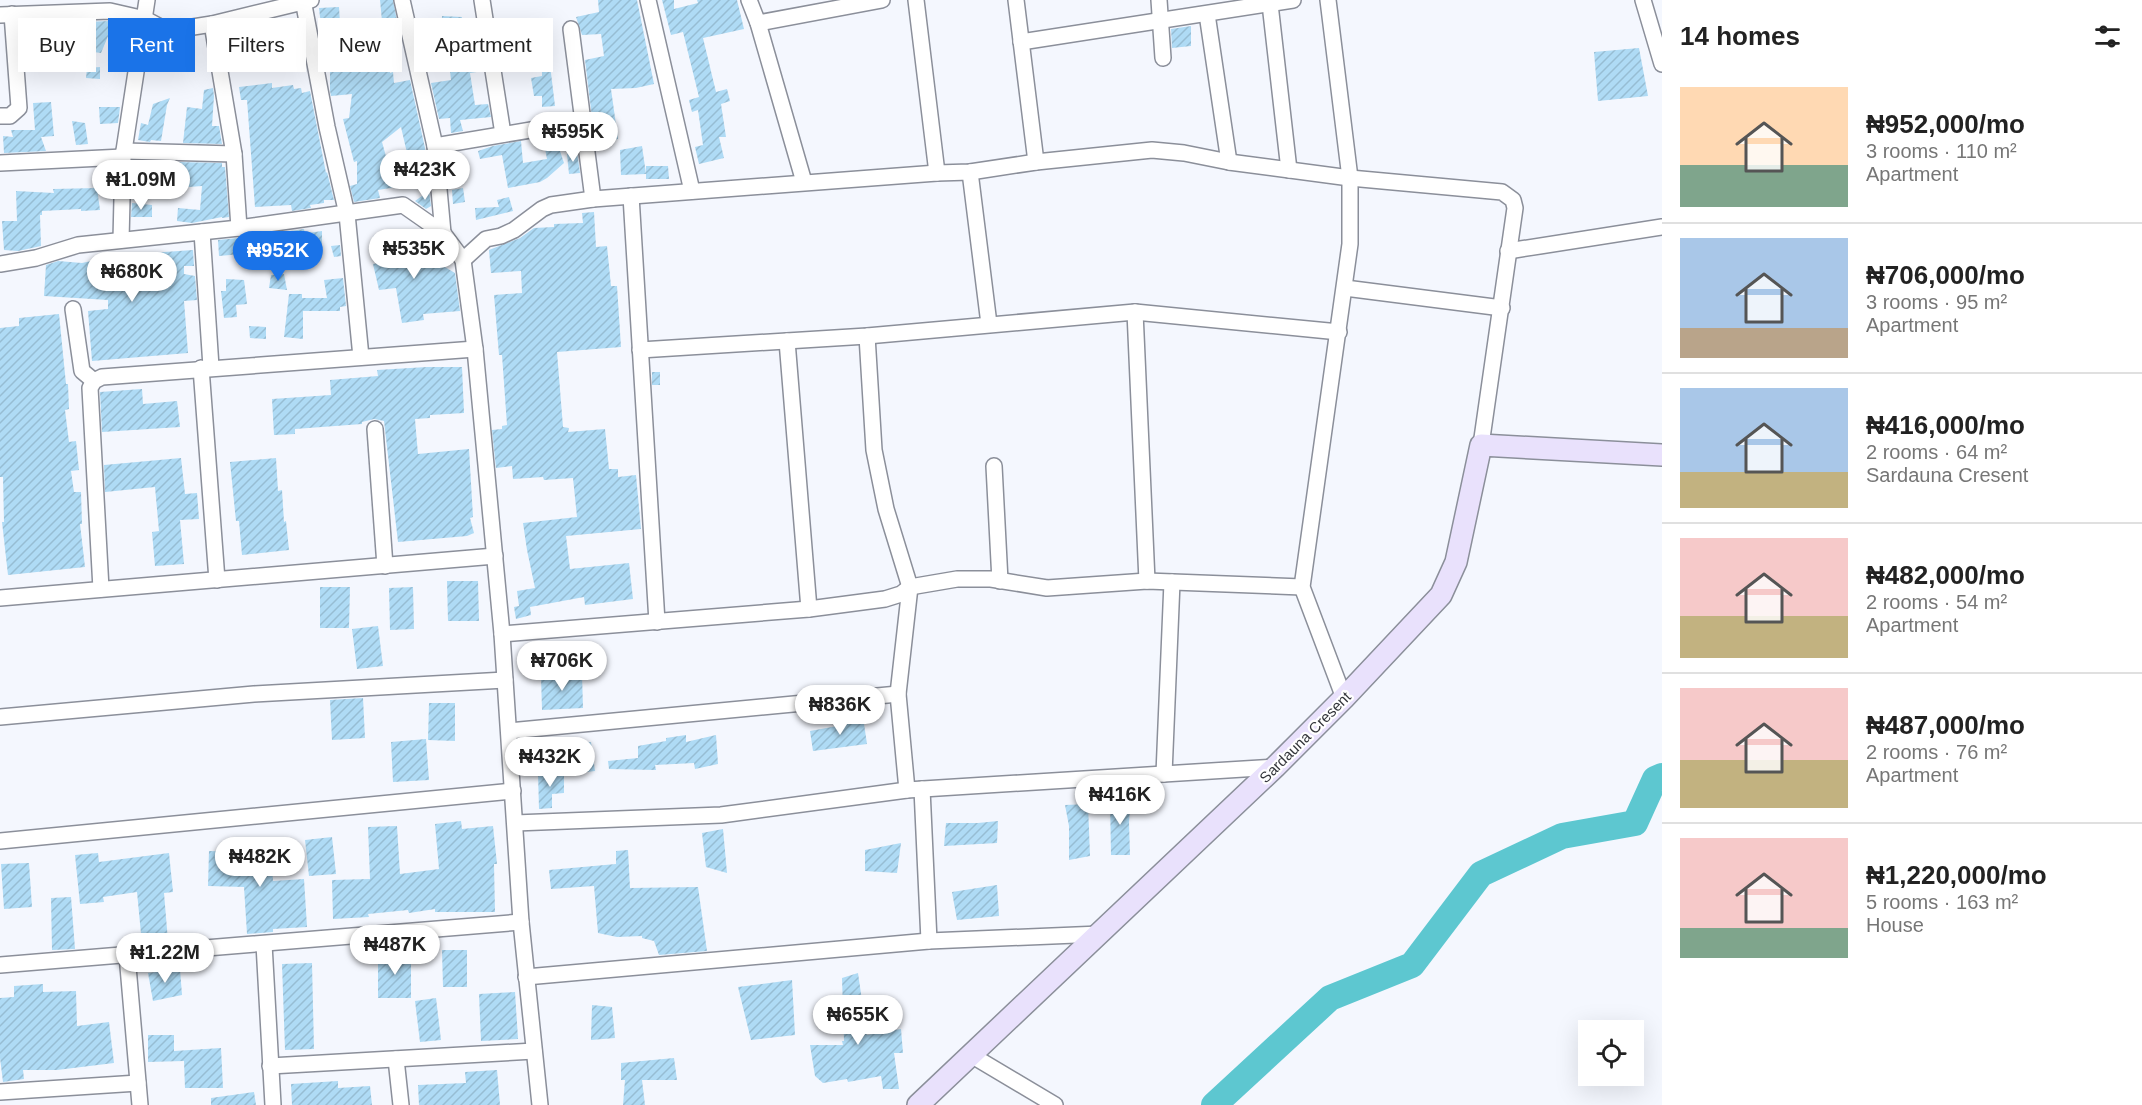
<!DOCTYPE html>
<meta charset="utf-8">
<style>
body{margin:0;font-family:Arial,sans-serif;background:#f6f6f6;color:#222;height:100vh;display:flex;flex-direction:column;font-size:22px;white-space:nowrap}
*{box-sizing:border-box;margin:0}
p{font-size:20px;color:#767676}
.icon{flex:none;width:33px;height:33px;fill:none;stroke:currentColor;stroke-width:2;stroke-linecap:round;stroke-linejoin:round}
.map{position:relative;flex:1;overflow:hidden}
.side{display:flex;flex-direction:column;background:#fff;width:480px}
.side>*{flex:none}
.top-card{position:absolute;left:18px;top:18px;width:570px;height:54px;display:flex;gap:12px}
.controls{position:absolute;left:1578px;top:1020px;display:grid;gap:12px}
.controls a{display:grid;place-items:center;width:66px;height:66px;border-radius:0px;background:#fff;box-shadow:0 6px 24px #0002;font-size:30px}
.price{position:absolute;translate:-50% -51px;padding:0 14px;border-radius:21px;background:#fff;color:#222;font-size:20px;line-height:39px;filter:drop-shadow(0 2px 3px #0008)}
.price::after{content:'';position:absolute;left:50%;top:36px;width:18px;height:14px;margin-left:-9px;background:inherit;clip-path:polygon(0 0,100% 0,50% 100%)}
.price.selected{background:#1a73e8;color:#fff}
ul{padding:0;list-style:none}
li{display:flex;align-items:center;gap:18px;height:150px;padding:0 18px}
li+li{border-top:2px solid #e0e0e0}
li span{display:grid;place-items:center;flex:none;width:168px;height:120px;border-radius:0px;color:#555}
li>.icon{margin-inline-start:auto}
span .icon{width:72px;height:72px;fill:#fffc;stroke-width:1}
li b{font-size:26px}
h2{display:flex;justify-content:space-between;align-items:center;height:72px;padding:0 18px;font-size:26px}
.chip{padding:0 21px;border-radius:0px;background:#fff;box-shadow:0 6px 24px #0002;font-size:21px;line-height:54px}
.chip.selected{background:#1a73e8;color:#fff}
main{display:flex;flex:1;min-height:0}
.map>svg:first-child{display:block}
</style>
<main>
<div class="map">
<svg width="1662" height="1105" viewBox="0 0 1662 1105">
<defs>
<pattern id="building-hatch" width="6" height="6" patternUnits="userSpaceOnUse" patternTransform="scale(1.5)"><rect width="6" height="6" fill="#afdbf5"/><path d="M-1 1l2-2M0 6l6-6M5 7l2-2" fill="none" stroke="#97bdd3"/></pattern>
</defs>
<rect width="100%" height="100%" fill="#f4f7fe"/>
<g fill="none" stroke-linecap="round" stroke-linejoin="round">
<polyline stroke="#5dc7d0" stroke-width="26" points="1214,1105 1330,998 1412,965 1481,874 1562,836 1635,823 1655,779 1662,776"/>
</g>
<g fill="url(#building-hatch)" fill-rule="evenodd">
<polygon points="380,0 393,0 399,31 383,32"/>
<polygon points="598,0 637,0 654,84 636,88 611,89 618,139 595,142 585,60 604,56 601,34 582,35 576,17 599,12"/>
<polygon points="662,0 674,0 674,9 698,3 697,0 737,0 744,29 703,38 716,92 727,89 730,101 721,104 726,137 719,137 724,158 699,164 695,147 703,145 698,110 692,112 689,100 699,97 683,32 671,35"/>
<polygon points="339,7 340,23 321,25 319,8"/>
<polygon points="442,16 462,17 462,22 469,20 474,58 481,57 483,71 470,73 475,105 488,104 491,117 460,120 463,131 451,133 450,118 439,119 431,83 451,80 448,53 441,54"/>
<polygon points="109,21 114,22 101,53 48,46 47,58 29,56 33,24 60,26 62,23"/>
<polygon points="264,24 268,60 237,62 235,48 242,46 239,27"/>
<polygon points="1191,26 1191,46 1172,48 1171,29"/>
<polygon points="191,37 190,54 187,63 167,60 171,39"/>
<polygon points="1639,48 1648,96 1598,101 1594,52"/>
<path d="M341,51l50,2 -1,20 3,-1 1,11 16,-3 15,68 3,34 -50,8 2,8 -26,4 -4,-16 7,-2v-23l-3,1 -11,-43 6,-1 3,-24 -21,2 -1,-5v-37h11zM401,127l6,26 -20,7 -5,-18z"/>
<polygon points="542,65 550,65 555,106 542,107 542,96 534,96 531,78 542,76"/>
<polygon points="100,67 100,79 86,78 87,68"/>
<polygon points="272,83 272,88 293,85 294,89 301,88 302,93 310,91 326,173 327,172 334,200 324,200 324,203 310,205 311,208 292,211 291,205 255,207 247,100 241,100 239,87"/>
<polygon points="213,88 214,96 212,126 219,126 222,144 183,143 187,107 202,109 204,90"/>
<polygon points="170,98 167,105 161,141 151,140 150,142 138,140 141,123 148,125 153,104"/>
<polygon points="51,102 54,136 41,137 46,151 4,153 3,136 13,137 11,130 35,130 33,103"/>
<polygon points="99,107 120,107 118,123 100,124"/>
<polygon points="72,121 85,123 88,144 76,145"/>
<polygon points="555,136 564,163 547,178 540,182 508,188 502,155 480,159 478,151 493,146 521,141 523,163 547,159 543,138"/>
<polygon points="642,146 646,174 621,175 620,150"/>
<polygon points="577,152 580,173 569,174 567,154"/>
<polygon points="177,162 222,163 222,167 225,167 229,217 222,218 222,217 192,223 177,221 178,208 200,210 202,186 176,188"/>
<polygon points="646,166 668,166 669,179 646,179"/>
<polygon points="136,168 152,171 150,189 133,190"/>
<polygon points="97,188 100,210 81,211 81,209 42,211 42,215 40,215 41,246 18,251 4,250 2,221 17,221 16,191 54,193 53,189"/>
<polygon points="463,188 465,202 453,204 452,190"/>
<polygon points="429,191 431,206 426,209 415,201"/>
<polygon points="509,197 513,211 476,220 475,208 499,207 497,200"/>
<polygon points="132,203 152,205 152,217 131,217"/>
<polygon points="594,212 596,247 607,246 611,286 617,286 621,347 557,352 563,427 569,428 568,432 605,429 609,469 618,469 618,477 636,475 641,529 566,536 570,569 629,563 633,599 585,605 584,597 530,607 531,615 516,619 514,607 519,606 517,591 535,588 527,550 523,523 577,517 573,478 544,480 543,477 513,479 512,466 496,468 492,430 502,429 502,426 507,425 502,355 499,355 494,295 522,293 521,271 491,273 489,250 520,238 534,228 554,227 554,224 583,223 582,213"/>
<polygon points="304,229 306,240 279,243 277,233"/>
<polygon points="400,230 407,259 411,258 412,262 431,259 455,273 460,311 423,314 424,320 402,323 396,288 379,290 373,264 380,263 373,236"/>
<polygon points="322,231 322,252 311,253 308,233"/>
<polygon points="238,238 241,254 219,256 218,240"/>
<polygon points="340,245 341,256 334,257 331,246"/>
<polygon points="193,250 194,266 184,266 184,274 195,276 197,300 184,301 188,353 92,361 88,311 108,309 108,300 44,296 46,265 58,261 82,263 91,261 93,273 123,264 122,255"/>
<polygon points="284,274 287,290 269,288 271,275"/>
<polygon points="343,278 346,306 340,307 340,311 303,311 303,339 284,337 289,294 302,294 302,298 327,298 324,280"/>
<polygon points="226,279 244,280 247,304 236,305 237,317 224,318 221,291 226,291"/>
<polygon points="59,314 66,384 68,384 69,409 65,410 69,442 76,441 79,470 71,471 74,492 81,492 82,524 80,524 85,567 8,575 2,522 4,522 3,477 0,477 0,328 19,326 19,318"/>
<polygon points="249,326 266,327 266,339 250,338"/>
<polygon points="427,367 462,367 464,413 430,415 430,418 415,419 417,443 418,454 469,449 473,517 470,518 474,533 467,536 398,542 384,421 374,419 362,422 362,424 295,429 295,434 274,435 272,399 331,395 330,380 378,376 377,370"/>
<rect x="652" y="372" width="8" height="13"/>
<polygon points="142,389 143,404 177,401 180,427 102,432 100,392"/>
<polygon points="181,458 185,494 197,493 199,519 180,520 184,564 155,566 152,532 159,531 155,487 105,492 104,465"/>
<polygon points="276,458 278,491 282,490 284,522 286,521 289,550 242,555 239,521 236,521 230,462"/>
<polygon points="447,581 478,581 479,621 448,621"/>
<polygon points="320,587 350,587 349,628 320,628"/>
<polygon points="413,587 414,629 390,630 389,588"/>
<polygon points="378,626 383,666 357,669 352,629"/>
<polygon points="582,674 583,708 542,710 541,676"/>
<polygon points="363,698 365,738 332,740 330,700"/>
<polygon points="429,703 455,703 455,741 428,740"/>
<polygon points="863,717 867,744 813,751 810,731 843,725 842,721"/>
<polygon points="686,735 686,742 716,735 718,764 695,769 694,763 655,765 656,770 609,769 608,761 638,758 638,746 666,741 666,738"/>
<polygon points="426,739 429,780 393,782 391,742"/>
<polygon points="591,742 595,771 570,774 567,745"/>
<polygon points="564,772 564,793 552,794 552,808 539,809 538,773"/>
<polygon points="1131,797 1129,822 1130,855 1111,855 1110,799"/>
<polygon points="1088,804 1090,856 1069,860 1069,826 1065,805"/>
<polygon points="461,821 462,829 493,826 497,864 494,864 495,912 435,912 435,909 409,913 408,910 368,914 369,917 333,919 332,880 370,879 368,827 397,826 400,874 439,869 435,824"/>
<polygon points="998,821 997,843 944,846 946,823 978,823"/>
<polygon points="723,829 727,873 706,867 702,833"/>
<polygon points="332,837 336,874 309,876 305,840"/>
<polygon points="270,841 273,881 304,879 307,927 273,929 273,932 247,934 244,887 208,886 209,851 244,852 244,842"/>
<polygon points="901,843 897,873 865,871 865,850"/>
<polygon points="628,850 630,888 698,887 707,951 659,955 654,941 642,938 642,936 617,937 598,933 594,886 551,889 549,870 616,864 616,851"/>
<polygon points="98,853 99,862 169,853 173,892 164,893 168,941 142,944 137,892 103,897 104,902 80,904 75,855"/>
<polygon points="29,863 32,907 4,909 1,864"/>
<polygon points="997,885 999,916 957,920 952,892"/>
<polygon points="71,897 75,949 52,950 51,898"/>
<polygon points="442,950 467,950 467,987 443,987"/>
<polygon points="411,954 411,998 378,998 378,955"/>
<polygon points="312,963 314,1049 285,1050 282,964"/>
<polygon points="180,969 182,995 153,1001 148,973"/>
<polygon points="858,973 867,1035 901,1029 903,1053 894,1053 899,1089 883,1089 881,1076 848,1082 847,1079 823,1083 815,1076 810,1045 843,1045 842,1041 844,1041 842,978"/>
<polygon points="792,980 795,1035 751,1040 738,987"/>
<polygon points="43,984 43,992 76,991 77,1026 109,1022 114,1063 57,1070 23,1070 24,1079 3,1082 0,1058 0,998 14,997 14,986"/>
<polygon points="515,992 518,1039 481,1041 479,994"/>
<polygon points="436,998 441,1040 420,1042 415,1001"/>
<polygon points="592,1005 612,1007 615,1038 591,1040"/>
<polygon points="148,1035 174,1035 174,1051 221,1048 223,1088 185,1088 184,1061 148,1062"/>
<polygon points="674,1058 677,1080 642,1080 645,1105 623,1105 625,1080 621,1080 621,1063"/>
<polygon points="497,1070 500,1105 419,1105 418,1085 466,1083 465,1072"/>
<polygon points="338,1081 338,1088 370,1086 372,1105 292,1105 291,1084"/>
<polygon points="254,1092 256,1105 211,1105 211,1098"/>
</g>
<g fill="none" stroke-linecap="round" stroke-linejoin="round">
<defs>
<g id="street">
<polyline points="303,0 327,127 347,214 361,357"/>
<polyline points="402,0 435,146 443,233"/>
<polyline points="482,0 503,134"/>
<polyline points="648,0 692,191"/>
<polyline points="749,0 758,23 804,182"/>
<polyline points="916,0 937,173"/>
<polyline points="1016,0 1036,162"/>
<polyline points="1159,0 1163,58"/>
<polyline points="1328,0 1350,178 1350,244 1302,587 1344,698"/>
<polyline points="1643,0 1662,64"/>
<polyline points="1270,4 1289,170"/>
<polyline points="1207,14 1229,162"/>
<polyline points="0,15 110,11 145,19 162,28 174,30 212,24 311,0"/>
<polyline points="758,23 882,0"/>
<polyline points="212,24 234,154 239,228"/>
<polyline points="571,29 593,199"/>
<polyline points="1021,42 1293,0"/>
<polyline points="0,116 10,116 19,108 12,14"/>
<polyline points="435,146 584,121"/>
<polyline points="124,151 234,154"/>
<polyline points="0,163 123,157"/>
<polyline points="970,172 989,324"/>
<polyline points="631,196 657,622"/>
<polyline points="202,232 211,367"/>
<polyline points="121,240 123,157 147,0"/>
<polyline points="1508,251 1662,227"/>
<polyline points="463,260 486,239 501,236 514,230 542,209 551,205 593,199 937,173 970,172 1036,162 1152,150 1184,153 1229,162 1350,178 1502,192 1513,200 1515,208 1481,445"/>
<polyline points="0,264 36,258 78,245 239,228 403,205 443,233 463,260 475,349 502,634 521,922 540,1105"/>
<polyline points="1345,288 1502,308"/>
<polyline points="73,309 82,371 94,381"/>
<polyline points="1135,312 1147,581"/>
<polyline points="867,336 874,450 886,509 910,587 898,694 907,790"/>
<polyline points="787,341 809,609"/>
<polyline points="640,350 867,336 1135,312 1339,332"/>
<polyline points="201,368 217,580"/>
<polyline points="375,429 385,566"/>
<polyline points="994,466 1000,581"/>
<polyline points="101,589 90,388 94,381 102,377 475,349"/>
<polyline points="0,598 495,556"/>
<polyline points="502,634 809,609 885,599 901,594 910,587 957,579 991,579 1047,588 1147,581 1302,587"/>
<polyline points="0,717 254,694 505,680"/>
<polyline points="509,731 898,694"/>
<polyline points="1164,774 1172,582"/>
<polyline points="922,789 929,941"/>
<polyline points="515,823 721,815 907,790 1275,767"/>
<polyline points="0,841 513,791"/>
<polyline points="264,944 273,1105"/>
<polyline points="127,955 140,1105"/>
<polyline points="0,965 521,922"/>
<polyline points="526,977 929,941 1100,934"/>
<polyline points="971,1055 1055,1105"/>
<polyline points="396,1059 401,1105"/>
<polyline points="270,1066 534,1051"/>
<polyline points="0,1092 138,1083"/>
</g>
<polyline id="secondary" points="918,1105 1275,767 1344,698 1441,595 1456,562 1481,445 1662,455"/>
</defs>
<use href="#street" stroke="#8b8f9a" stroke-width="18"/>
<use href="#secondary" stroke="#8b8f9a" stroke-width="24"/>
<use href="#street" stroke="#fff" stroke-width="15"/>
<use href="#secondary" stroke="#e9e1fc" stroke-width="21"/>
</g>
<g text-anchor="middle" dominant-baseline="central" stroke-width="4.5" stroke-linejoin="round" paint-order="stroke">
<g font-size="15" fill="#34363b" stroke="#fff">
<text transform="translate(1305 737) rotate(-45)">Sardauna Cresent</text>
</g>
</g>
</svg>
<div class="controls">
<a><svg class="icon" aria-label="locate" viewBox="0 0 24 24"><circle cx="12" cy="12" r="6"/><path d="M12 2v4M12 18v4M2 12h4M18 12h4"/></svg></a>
</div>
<b class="price" style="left:573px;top:163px">₦595K</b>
<b class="price" style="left:425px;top:201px">₦423K</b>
<b class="price" style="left:141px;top:211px">₦1.09M</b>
<b class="price" style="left:414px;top:280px">₦535K</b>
<b class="price selected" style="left:278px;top:282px">₦952K</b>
<b class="price" style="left:132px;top:303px">₦680K</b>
<b class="price" style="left:562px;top:692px">₦706K</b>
<b class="price" style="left:840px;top:736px">₦836K</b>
<b class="price" style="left:550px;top:788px">₦432K</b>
<b class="price" style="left:1120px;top:826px">₦416K</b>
<b class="price" style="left:260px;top:888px">₦482K</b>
<b class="price" style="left:395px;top:976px">₦487K</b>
<b class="price" style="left:165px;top:984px">₦1.22M</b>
<b class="price" style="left:858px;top:1046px">₦655K</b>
<div class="top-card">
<a class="chip">Buy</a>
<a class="chip selected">Rent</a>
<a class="chip">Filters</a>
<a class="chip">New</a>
<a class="chip">Apartment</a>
</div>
</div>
<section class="side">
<h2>14 homes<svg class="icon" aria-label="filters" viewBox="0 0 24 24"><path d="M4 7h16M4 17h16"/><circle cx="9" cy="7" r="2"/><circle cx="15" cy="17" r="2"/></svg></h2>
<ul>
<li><span style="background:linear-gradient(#ffd9b3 65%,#7fa58c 0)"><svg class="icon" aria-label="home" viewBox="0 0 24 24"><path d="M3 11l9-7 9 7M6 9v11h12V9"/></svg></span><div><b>₦952,000/mo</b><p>3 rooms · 110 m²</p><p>Apartment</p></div></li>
<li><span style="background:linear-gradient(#a9c7e8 75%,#b9a48a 0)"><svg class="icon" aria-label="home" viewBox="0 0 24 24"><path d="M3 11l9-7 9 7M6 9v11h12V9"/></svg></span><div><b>₦706,000/mo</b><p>3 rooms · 95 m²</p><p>Apartment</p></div></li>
<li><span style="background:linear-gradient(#a9c7e8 70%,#c2b280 0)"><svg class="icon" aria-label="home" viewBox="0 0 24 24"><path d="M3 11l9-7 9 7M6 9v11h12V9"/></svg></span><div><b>₦416,000/mo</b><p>2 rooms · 64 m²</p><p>Sardauna Cresent</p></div></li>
<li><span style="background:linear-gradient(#f6c9c9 65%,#c2b280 0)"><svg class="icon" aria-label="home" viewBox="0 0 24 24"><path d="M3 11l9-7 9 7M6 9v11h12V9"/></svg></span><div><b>₦482,000/mo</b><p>2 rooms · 54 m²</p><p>Apartment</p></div></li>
<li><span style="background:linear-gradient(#f6c9c9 60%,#c2b280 0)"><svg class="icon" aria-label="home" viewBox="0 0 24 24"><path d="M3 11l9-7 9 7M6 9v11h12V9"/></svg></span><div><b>₦487,000/mo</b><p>2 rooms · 76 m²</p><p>Apartment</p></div></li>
<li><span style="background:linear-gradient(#f6c9c9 75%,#7fa58c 0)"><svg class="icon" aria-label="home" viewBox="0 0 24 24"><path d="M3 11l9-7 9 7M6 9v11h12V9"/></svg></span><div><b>₦1,220,000/mo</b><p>5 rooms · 163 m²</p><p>House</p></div></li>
</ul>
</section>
</main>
